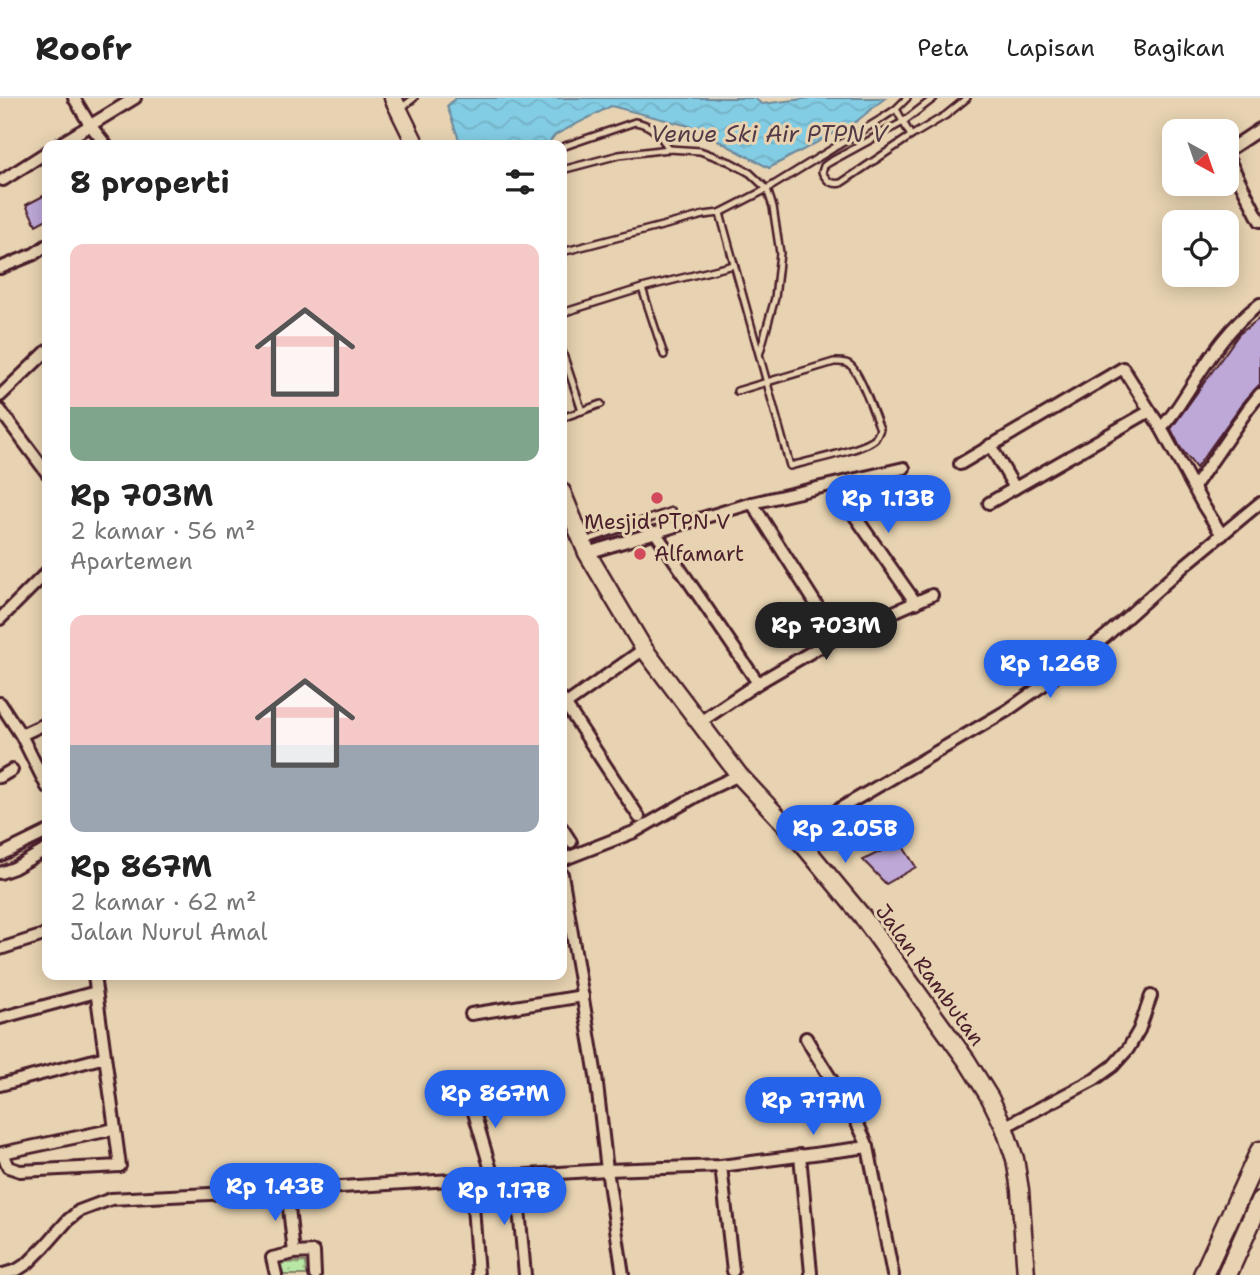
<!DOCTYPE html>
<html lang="id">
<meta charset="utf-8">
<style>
body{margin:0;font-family:"Shantell Sans",sans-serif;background:#f6f6f6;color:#222;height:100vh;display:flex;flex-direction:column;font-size:26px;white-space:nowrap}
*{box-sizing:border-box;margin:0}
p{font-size:23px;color:#767676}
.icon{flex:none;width:38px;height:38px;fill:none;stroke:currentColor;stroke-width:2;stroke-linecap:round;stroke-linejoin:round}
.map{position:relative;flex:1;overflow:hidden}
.drawer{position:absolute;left:42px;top:42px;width:525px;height:840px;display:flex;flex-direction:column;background:#fff;border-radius:14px;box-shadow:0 4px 18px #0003}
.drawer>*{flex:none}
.needle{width:46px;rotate:140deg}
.fabs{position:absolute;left:1162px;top:21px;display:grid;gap:14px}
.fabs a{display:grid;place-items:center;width:77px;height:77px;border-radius:14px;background:#fff;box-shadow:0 4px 18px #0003;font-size:35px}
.price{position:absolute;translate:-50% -60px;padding:0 16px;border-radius:24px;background:#2563eb;color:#fff;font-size:23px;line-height:46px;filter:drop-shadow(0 2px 4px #0008)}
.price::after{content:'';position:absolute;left:50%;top:42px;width:21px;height:16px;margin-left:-10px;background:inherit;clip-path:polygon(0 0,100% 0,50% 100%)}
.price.active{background:#222;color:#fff}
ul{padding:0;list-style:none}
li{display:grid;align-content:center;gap:14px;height:371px;padding:0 28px}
li span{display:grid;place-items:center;height:217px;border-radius:14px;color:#555}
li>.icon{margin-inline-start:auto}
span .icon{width:126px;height:126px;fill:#fffc;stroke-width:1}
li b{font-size:30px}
h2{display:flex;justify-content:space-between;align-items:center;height:84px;padding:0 28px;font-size:30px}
header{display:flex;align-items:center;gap:42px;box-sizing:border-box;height:98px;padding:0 35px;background:#fff;border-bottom:2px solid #e0e0e0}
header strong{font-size:33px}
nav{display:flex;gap:38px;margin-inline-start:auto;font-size:24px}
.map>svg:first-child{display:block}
</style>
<header>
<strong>Roofr</strong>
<nav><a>Peta</a><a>Lapisan</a><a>Bagikan</a></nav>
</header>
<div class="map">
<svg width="1260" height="1177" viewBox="0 0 1260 1177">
<defs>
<pattern id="grass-dots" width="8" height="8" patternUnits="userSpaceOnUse" patternTransform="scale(1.75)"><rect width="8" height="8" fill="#b9e7a5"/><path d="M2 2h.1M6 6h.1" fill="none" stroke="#a1c68e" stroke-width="1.8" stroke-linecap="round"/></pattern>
<pattern id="water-waves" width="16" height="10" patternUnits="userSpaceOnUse" patternTransform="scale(1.75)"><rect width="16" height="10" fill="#83cde4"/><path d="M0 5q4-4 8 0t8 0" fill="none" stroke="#73b0c4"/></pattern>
</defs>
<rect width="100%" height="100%" fill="#e7d3b1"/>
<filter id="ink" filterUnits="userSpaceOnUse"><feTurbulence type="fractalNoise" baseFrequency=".0143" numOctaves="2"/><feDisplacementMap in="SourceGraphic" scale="14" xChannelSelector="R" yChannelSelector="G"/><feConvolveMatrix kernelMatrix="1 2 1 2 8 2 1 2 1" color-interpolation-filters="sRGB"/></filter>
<g filter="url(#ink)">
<polygon fill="url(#grass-dots)" stroke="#828368" stroke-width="2" points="306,1164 307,1177 282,1177 280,1165"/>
<polygon fill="url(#water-waves)" stroke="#6c879a" stroke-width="2" points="456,0 754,0 762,6 811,0 885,0 857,23 769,70 693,29 611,8 555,37 547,47 461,47 447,8"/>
<g fill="#bda8d7" stroke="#4a1f2b" stroke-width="2">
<polygon points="47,96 47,121 36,127 26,107"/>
<polygon points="1260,220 1260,286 1242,306 1196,370 1180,349 1171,331 1239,236"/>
<polygon points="900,744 916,769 886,786 863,762"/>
</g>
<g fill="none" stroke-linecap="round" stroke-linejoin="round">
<defs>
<g id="service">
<polyline points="400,11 414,0"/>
<path d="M896,11l15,27 -70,47c-10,2 -14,-2 -19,-11l2,-6 4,-3 75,-41 31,-24"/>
<polyline points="911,38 946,17 967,0"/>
<path d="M562,49l73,-25c16,2 25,13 34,27"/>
<polyline points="562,72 619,57 669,51 700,53 730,64 750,75 767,91 773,109 780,155 775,200 760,254"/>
<path d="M720,115l70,253c18,-5 73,-16 85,-27 2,-3 4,-7 5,-10 -6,-14 -20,-57 -30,-64 -4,-4 -11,-3 -16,-3l-97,29"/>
<polyline points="562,154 704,117 720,115 767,91 881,21 896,11 907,0"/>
<polyline points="642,190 734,167"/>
<polyline points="562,215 642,190 664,257"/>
<polyline points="562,253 582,313"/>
<polyline points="562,320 601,306"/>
<polyline points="585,443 672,413"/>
</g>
<g id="minor">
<polyline points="74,0 90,27 106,47"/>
<polyline points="58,47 135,0"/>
<polyline points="1227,53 1260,31"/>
<polyline points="1227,58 1260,123"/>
<polyline points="3,82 47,54"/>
<polyline points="0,170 34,156 47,147"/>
<polyline points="0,298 47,253"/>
<polyline points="0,312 47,375"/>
<polyline points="990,347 1015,390 1150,313 1161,330"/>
<polyline points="960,366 1123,270 1150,313"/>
<polyline points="833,387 916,505"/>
<polyline points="1194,389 1248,311 1260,296"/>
<polyline points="752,405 837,539"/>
<polyline points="989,405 1015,390"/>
<polyline points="655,434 758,585"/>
<path d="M1222,437l-19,-30 -42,-77c12,-12 20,-26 29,-40 20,-31 39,-62 70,-84"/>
<polyline points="587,455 752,405 904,370"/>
<polyline points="0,521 47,474"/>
<polyline points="562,601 639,719"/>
<polyline points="0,605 21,637 47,689"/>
<polyline points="562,609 644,551"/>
<polyline points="700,624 758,585 837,539 932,497"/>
<polyline points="21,637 47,625"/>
<polyline points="0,679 12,672"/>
<polyline points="562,730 571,744"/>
<polyline points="795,737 1008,612 1063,573 1106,538 1185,467 1260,405"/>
<polyline points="0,757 47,734"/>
<polyline points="562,762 634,734 707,692 739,677"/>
<polyline points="0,775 14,770 47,751"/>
<polyline points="562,776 596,978 607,1072 623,1177"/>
<polyline points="0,851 47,836"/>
<polyline points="94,877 120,1068 20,1073 8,1069 2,1055 115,1031"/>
<polyline points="471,916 583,898"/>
<polyline points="0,920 96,894"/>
<path d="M806,940c21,37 47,71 62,109"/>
<polyline points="0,987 105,959"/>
<polyline points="468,994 493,1079"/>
<polyline points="1004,1029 1095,981 1113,968 1128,951 1139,932 1151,898"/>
<polyline points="800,1057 811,1175"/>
<polyline points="721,1068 733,1173"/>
<polyline points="516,1078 525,1177"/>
<polyline points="471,1080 478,1177"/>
<polyline points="287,1092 294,1155"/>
<polyline points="0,1177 17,1172 28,1165 45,1148 68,1122 79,1113 111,1101 310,1091 607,1072 721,1068 868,1049 893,1177"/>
<polyline points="276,1177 272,1160 294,1155 314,1154 315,1177"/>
</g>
<g id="secondary">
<polyline points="393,0 416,47"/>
<polyline points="562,394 587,455 644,551 739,677 795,737 862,818 967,963 990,1000 1004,1029 1015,1061 1020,1092 1026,1177"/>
</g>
<g id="primary">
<polyline points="1203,1177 1260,1053"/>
<polyline points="1227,1177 1260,1103"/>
</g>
</defs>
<use href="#service" stroke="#4a1f2b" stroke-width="10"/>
<use href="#minor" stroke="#4a1f2b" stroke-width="16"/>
<use href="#secondary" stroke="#4a1f2b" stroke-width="21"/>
<use href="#primary" stroke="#4a1f2b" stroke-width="23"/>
<use href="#service" stroke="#e7d3b1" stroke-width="5"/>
<use href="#minor" stroke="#e7d3b1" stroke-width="10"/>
<use href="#secondary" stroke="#e7d3b1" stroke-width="16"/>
<use href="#primary" stroke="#e7d3b1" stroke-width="18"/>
</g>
</g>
<g fill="#d1495b" stroke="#e7d3b1" stroke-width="2.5">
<circle cx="657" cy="400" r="7"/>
<circle cx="640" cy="456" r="7"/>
</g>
<g text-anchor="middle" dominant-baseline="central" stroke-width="6" stroke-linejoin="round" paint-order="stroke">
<g font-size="21" fill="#4a1f2b" stroke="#e7d3b1">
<text x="657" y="424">Mesjid PTPN V</text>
<text x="654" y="456" text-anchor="start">Alfamart</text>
</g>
<g font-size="21" fill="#4a1f2b" stroke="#e7d3b1">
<text transform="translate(930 877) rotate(54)">Jalan Rambutan</text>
</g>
<g font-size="23" font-style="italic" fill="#533947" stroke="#e7d3b1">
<text x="769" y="36">Venue Ski Air PTPN V</text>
</g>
</g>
</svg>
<div class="fabs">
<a><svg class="needle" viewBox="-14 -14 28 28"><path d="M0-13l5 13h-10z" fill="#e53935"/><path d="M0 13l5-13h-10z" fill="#767676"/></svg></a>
<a><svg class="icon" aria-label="locate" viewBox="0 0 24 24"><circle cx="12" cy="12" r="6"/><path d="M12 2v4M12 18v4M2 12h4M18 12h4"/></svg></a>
</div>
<b class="price" style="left:888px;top:437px">Rp 1.13B</b>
<b class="price active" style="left:826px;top:564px">Rp 703M</b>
<b class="price" style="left:1050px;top:602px">Rp 1.26B</b>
<b class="price" style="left:845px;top:767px">Rp 2.05B</b>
<b class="price" style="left:495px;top:1032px">Rp 867M</b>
<b class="price" style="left:813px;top:1039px">Rp 717M</b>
<b class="price" style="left:275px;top:1125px">Rp 1.43B</b>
<b class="price" style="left:504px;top:1129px">Rp 1.17B</b>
<section class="drawer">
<h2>8 properti<svg class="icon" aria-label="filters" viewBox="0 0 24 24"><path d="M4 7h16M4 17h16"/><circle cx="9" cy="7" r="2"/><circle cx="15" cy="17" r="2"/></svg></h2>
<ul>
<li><span style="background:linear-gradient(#f6c9c9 75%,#7fa58c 0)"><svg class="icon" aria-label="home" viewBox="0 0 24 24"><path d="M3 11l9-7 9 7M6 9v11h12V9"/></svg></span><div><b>Rp 703M</b><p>2 kamar · 56 m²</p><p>Apartemen</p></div></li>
<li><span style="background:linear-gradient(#f6c9c9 60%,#9aa5b1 0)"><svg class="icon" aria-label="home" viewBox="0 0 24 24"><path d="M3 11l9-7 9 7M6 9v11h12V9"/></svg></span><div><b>Rp 867M</b><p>2 kamar · 62 m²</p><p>Jalan Nurul Amal</p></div></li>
</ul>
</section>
</div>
